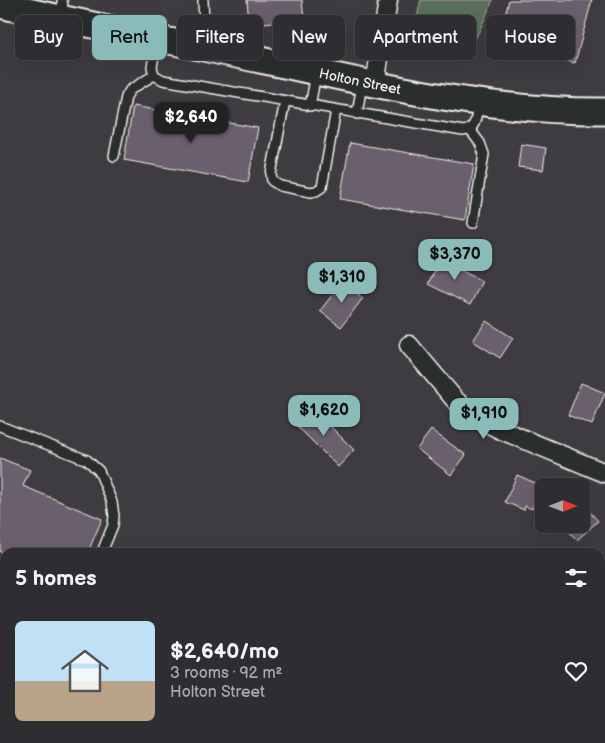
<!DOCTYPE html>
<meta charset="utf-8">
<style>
body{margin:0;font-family:"Balsamiq Sans",sans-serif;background:#3a393d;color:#f1f3f6;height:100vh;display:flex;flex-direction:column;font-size:19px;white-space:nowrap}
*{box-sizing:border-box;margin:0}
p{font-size:16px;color:#a7a8ab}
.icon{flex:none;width:28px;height:28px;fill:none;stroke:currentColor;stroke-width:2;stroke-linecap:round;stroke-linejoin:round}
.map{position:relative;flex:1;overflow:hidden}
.side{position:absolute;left:0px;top:548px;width:605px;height:196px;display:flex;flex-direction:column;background:#2e2d31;border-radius:15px 15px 0 0;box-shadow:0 5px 20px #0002,0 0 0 1px #49494d}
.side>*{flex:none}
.banner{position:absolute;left:15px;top:15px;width:575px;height:45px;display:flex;gap:10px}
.needle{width:32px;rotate:90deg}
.tools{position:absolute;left:535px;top:478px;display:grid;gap:10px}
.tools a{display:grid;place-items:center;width:55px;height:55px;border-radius:8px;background:#2e2d31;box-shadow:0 5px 20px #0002,0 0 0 1px #49494d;font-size:25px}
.price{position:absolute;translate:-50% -42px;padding:0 11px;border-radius:10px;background:#8bbbb9;color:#111;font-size:16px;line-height:32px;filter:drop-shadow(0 1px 2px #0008)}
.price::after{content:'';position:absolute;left:50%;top:30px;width:15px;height:11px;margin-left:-8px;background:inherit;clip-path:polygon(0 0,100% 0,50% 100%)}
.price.active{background:#222;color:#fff}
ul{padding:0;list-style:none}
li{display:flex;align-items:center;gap:15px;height:125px;padding:0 15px}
li span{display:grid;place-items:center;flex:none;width:140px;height:100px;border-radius:8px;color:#555}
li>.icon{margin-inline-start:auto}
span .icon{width:60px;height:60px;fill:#fffc;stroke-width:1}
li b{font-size:21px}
h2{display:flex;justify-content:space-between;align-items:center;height:60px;padding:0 15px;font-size:21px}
.chip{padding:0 18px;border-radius:8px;background:#2e2d31;box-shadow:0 5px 20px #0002,0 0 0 1px #49494d;font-size:18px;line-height:45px}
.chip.active{background:#8bbbb9;color:#111}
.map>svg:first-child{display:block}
</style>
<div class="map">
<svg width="605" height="743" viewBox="0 0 605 743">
<rect width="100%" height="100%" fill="#3e3c41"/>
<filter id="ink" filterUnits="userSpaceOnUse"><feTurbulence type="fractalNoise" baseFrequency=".02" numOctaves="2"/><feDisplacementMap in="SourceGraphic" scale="10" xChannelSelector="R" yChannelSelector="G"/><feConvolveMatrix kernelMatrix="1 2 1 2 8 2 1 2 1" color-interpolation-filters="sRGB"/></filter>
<g filter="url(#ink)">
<path fill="#5a705c" stroke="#a7b0a2" d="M421,0h72c-4,8 -17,41 -22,45 -13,9 -45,5 -51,-11 -5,-11 -2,-23 1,-34z"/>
<g fill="#6b5e6c" stroke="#f4f1e8">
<polygon points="247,0 302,0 304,20 249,24"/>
<polygon points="509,0 592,0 575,63 498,43"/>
<polygon points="133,106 258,128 248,182 124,160"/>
<polygon points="350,143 474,164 465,220 340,199"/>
<polygon points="521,144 546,148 543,170 518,167"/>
<polygon points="442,257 460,265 458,269 482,281 470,305 428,284"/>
<polygon points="342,282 363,298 341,327 320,311"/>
<polygon points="486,321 513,338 500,358 473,341"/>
<polygon points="581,383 605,393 592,425 568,415"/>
<polygon points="311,407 354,450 338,467 295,424"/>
<polygon points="431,430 466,455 451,475 417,449"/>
<polygon points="0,458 30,470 23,486 102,519 88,552 0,552"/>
<polygon points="517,475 542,486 532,509 525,506 524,510 505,502"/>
<polygon points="581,502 598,521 577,540 562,524 581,524"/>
</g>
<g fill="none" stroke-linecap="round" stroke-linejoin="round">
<defs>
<g id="lane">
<polyline points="62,0 64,16"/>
<path d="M157,39l-5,28 2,8 9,5 300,51c14,-1 13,-16 15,-27"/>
<polyline points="201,45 204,24 203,0"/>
<polyline points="285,101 271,174 272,181 280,186 311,192 316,191 322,187 336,110"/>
<polyline points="310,106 316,74"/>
<polyline points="357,114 362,84"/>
<polyline points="470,130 480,143 484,154 473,223"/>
<polyline points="114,156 126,97 130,90 154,75"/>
<polyline points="0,426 87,460 99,471 112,502 114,516 113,525 102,552"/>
<polyline points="600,738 605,740"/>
<polyline points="71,743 74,739"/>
<polyline points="344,743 346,739"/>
<polyline points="387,743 389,739"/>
</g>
<g id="street">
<polyline points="375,85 388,0"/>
<polyline points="409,345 456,401 477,417 499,429 605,473"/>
<polyline points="0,667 5,669"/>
<polyline points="147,739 156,743"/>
</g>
<g id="secondary">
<path id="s1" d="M0,5c95,21 190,40 284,60 105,23 214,47 321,46"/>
</g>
</defs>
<use href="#lane" stroke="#f4f1e8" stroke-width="12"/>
<use href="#street" stroke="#f4f1e8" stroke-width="21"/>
<use href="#secondary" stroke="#f4f1e8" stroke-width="29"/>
<use href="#lane" stroke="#2a2d2e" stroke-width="9"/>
<use href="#street" stroke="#2a2d2e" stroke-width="18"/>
<use href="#secondary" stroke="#2a2d2e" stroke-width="25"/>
</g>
</g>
<g text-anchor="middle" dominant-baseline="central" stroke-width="4" stroke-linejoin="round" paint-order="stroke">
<g font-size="14" fill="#f4f1e8" stroke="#2a2d2e">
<text stroke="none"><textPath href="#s1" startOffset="368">Holton Street</textPath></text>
</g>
</g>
</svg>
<div class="tools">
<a><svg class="needle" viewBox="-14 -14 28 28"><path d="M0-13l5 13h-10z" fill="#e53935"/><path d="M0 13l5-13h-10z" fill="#a7a8ab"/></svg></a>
</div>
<b class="price active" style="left:191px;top:144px">$2,640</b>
<b class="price" style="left:455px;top:281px">$3,370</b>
<b class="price" style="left:342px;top:304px">$1,310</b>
<b class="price" style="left:324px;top:437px">$1,620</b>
<b class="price" style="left:484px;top:440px">$1,910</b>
<div class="banner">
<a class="chip">Buy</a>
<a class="chip active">Rent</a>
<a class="chip">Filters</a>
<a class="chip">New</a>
<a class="chip">Apartment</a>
<a class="chip">House</a>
</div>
<section class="side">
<h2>5 homes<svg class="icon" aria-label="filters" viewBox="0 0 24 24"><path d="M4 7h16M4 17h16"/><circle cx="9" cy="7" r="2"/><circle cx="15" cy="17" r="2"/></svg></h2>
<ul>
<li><span style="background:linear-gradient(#bfe0f5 60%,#b9a48a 0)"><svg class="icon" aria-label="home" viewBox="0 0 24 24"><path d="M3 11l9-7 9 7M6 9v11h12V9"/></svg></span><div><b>$2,640/mo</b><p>3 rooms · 92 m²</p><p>Holton Street</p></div><svg class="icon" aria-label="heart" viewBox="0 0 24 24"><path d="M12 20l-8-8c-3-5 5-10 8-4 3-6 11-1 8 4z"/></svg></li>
</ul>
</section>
</div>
